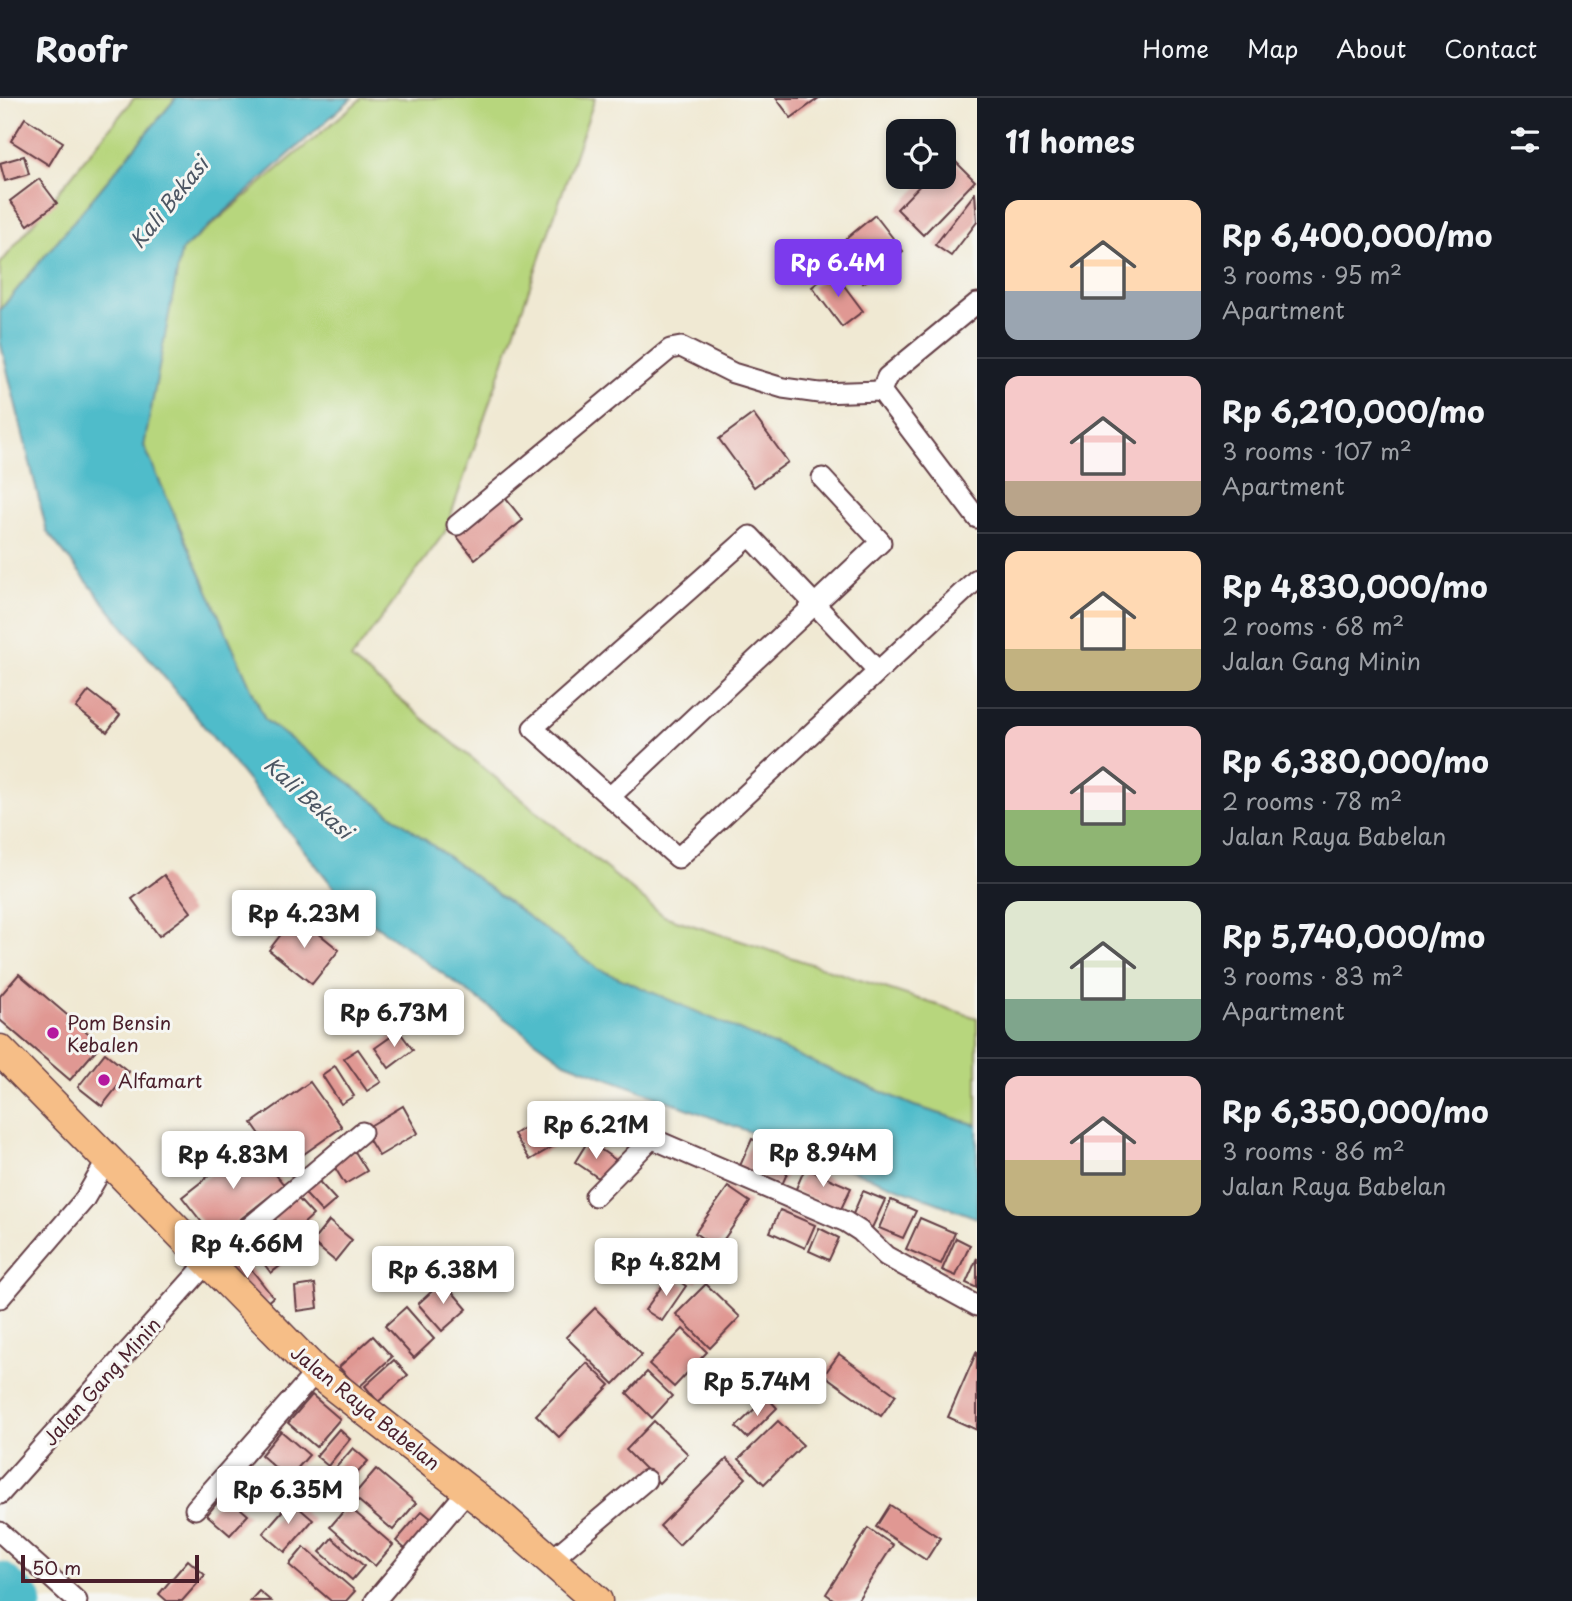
<!DOCTYPE html>
<meta charset="utf-8">
<style>
body{margin:0;font-family:"Playpen Sans",sans-serif;background:#242831;color:#f1f3f6;height:100vh;display:flex;flex-direction:column;font-size:26px;white-space:nowrap}
*{box-sizing:border-box;margin:0}
p{font-size:23px;color:#9ea1a6}
.icon{flex:none;width:38px;height:38px;fill:none;stroke:currentColor;stroke-width:2;stroke-linecap:round;stroke-linejoin:round}
.map{position:relative;flex:1;overflow:hidden}
.side{display:flex;flex-direction:column;background:#171b24;width:595px}
.side>*{flex:none}
.tools{position:absolute;left:886px;top:21px;display:grid;gap:14px}
.tools a{display:grid;place-items:center;width:70px;height:70px;border-radius:14px;background:#171b24;box-shadow:0 4px 10px #0003;font-size:35px}
.scale{position:absolute;left:21px;bottom:18px;width:178px;box-sizing:border-box;padding-left:7px;border:4px solid #4a1f2b;border-top:0;font-size:19px;line-height:24px;white-space:nowrap;color:#4a1f2b;-webkit-text-stroke:5px #f6f6f2;paint-order:stroke}
.price{position:absolute;translate:-50% -60px;padding:0 16px;border-radius:7px;background:#fff;color:#222;font-size:23px;line-height:46px;filter:drop-shadow(0 2px 4px #0008)}
.price::after{content:'';position:absolute;left:50%;top:42px;width:21px;height:16px;margin-left:-10px;background:inherit;clip-path:polygon(0 0,100% 0,50% 100%)}
.price.current{background:#7c3aed;color:#fff}
ul{padding:0;list-style:none}
li{display:flex;align-items:center;gap:21px;height:175px;padding:0 28px}
li+li{border-top:2px solid #363941}
li span{display:grid;place-items:center;flex:none;width:196px;height:140px;border-radius:14px;color:#555}
li>.icon{margin-inline-start:auto}
span .icon{width:84px;height:84px;fill:#fffc;stroke-width:1}
li b{font-size:30px}
h2{display:flex;justify-content:space-between;align-items:center;height:84px;padding:0 28px;font-size:30px}
header{display:flex;align-items:center;gap:42px;box-sizing:border-box;height:98px;padding:0 35px;background:#171b24;border-bottom:2px solid #363941}
header strong{font-size:33px}
nav{display:flex;gap:38px;margin-inline-start:auto;font-size:24px}
main{display:flex;flex:1;min-height:0}
.map>svg:first-child{display:block}
</style>
<header>
<strong>Roofr</strong>
<nav><a>Home</a><a>Map</a><a>About</a><a>Contact</a></nav>
</header>
<main>
<div class="map">
<svg width="977" height="1503" viewBox="0 0 977 1503">
<rect width="100%" height="100%" fill="#f6f6f2"/>
<filter id="ink" filterUnits="userSpaceOnUse"><feTurbulence type="fractalNoise" baseFrequency=".0143" numOctaves="2"/><feDisplacementMap in="SourceGraphic" scale="14" xChannelSelector="R" yChannelSelector="G"/><feConvolveMatrix kernelMatrix="1 2 1 2 8 2 1 2 1" color-interpolation-filters="sRGB"/></filter>
<filter id="wash" filterUnits="userSpaceOnUse"><feTurbulence type="fractalNoise" baseFrequency=".00686" numOctaves="4" result="noise"/><feDisplacementMap in="SourceGraphic" scale="28" xChannelSelector="R" yChannelSelector="G"/><feGaussianBlur stdDeviation="1.57" result="paint"/><feColorMatrix in="noise" values="0 0 0 0 0 0 0 0 0 0 0 0 0 0 0 0 0 1.4 0 .05"/><feComposite in="paint" operator="in"/></filter>
<g filter="url(#wash)">
<rect width="100%" height="100%" fill="#f0e9d3"/>
<g fill="#b7d67d" stroke="#807a54" stroke-width="2">
<polygon points="134,0 176,0 0,212 0,166"/>
<polygon points="362,0 595,0 445,434 351,561 664,818 977,920 977,1027 914,1008 598,871 265,622 144,348 181,153"/>
</g>
<polygon fill="#50bcca" stroke="#4d6e7a" stroke-width="2" points="176,0 352,0 181,153 144,348 265,622 598,871 914,1008 977,1027 977,1120 565,964 349,808 47,434 0,243 0,212"/>
<g fill="none" stroke-linecap="round" stroke-linejoin="round">
<polyline stroke="#50bcca" stroke-width="42" points="0,1485 21,1503"/>
</g>
<g id="blocks">
<g fill="#e09893">
<polygon points="776,0 819,0 791,20"/>
<polygon points="25,20 63,44 49,67 11,43"/>
<polygon points="949,57 975,83 923,137 897,111 928,79 943,79 943,63"/>
<polygon points="24,58 29,76 5,83 0,65"/>
<polygon points="39,81 57,105 28,127 10,103"/>
<polygon points="975,95 977,124 951,158 935,147"/>
<polygon points="875,117 903,153 863,185 835,150"/>
<polygon points="833,173 863,213 842,229 812,189"/>
<polygon points="753,316 788,364 754,389 719,341"/>
<polygon points="502,396 523,422 475,461 454,435"/>
<polygon points="89,593 120,617 107,634 76,610"/>
<polygon points="164,777 191,814 159,838 132,801"/>
<polygon points="296,817 339,852 312,886 269,852"/>
<polygon points="19,876 101,946 70,982 0,922 0,898"/>
<polygon points="399,933 413,952 389,970 375,950"/>
<polygon points="358,951 381,984 367,993 344,960"/>
<polygon points="105,955 129,974 102,1008 78,989"/>
<polygon points="335,968 354,998 341,1006 322,977"/>
<polygon points="310,984 342,1029 284,1070 252,1025"/>
<polygon points="403,1008 418,1035 379,1058 363,1032"/>
<polygon points="537,1022 552,1049 530,1062 514,1036"/>
<polygon points="752,1041 794,1060 781,1089 739,1070"/>
<polygon points="588,1043 616,1062 603,1083 575,1064"/>
<polygon points="251,1045 284,1087 215,1141 182,1099"/>
<polygon points="354,1052 367,1073 345,1086 332,1065"/>
<polygon points="805,1070 851,1090 840,1113 795,1093"/>
<polygon points="313,1077 336,1102 322,1114 299,1089"/>
<polygon points="728,1089 750,1104 717,1151 695,1135"/>
<polygon points="863,1093 885,1102 871,1132 850,1123"/>
<polygon points="293,1095 313,1117 290,1138 270,1116"/>
<polygon points="891,1102 916,1113 903,1140 879,1130"/>
<polygon points="780,1112 815,1127 805,1150 770,1134"/>
<polygon points="920,1120 955,1135 941,1166 906,1151"/>
<polygon points="329,1123 352,1142 335,1163 312,1144"/>
<polygon points="257,1128 285,1164 271,1175 243,1138"/>
<polygon points="819,1130 839,1140 829,1162 809,1153"/>
<polygon points="956,1140 970,1147 956,1178 942,1172"/>
<polygon points="689,1143 713,1160 696,1184 672,1168"/>
<polygon points="236,1152 273,1199 258,1212 221,1164"/>
<polygon points="977,1160 977,1190 966,1185"/>
<polygon points="670,1177 686,1188 662,1223 645,1212"/>
<polygon points="443,1183 467,1211 442,1233 418,1206"/>
<polygon points="315,1186 318,1210 297,1213 295,1189"/>
<polygon points="706,1186 740,1219 710,1250 676,1216"/>
<polygon points="406,1209 434,1241 414,1260 385,1228"/>
<polygon points="595,1210 642,1257 614,1286 566,1239"/>
<polygon points="683,1231 707,1254 674,1289 649,1266"/>
<polygon points="373,1238 392,1259 358,1290 339,1269"/>
<polygon points="977,1253 977,1332 948,1319"/>
<polygon points="839,1256 896,1297 881,1318 824,1277"/>
<polygon points="394,1262 408,1277 378,1304 365,1288"/>
<polygon points="587,1265 610,1287 559,1339 536,1317"/>
<polygon points="647,1274 672,1298 652,1320 627,1295"/>
<polygon points="312,1297 340,1321 316,1349 288,1325"/>
<polygon points="767,1299 777,1310 747,1340 736,1329"/>
<polygon points="654,1323 688,1356 659,1385 626,1352"/>
<polygon points="778,1323 803,1347 764,1386 739,1361"/>
<polygon points="339,1331 350,1341 328,1368 316,1358"/>
<polygon points="281,1333 309,1357 288,1381 261,1357"/>
<polygon points="353,1350 368,1363 340,1395 325,1382"/>
<polygon points="727,1361 746,1380 679,1447 660,1428"/>
<polygon points="376,1371 416,1405 393,1432 353,1398"/>
<polygon points="224,1396 248,1417 230,1437 207,1417"/>
<polygon points="291,1403 313,1422 285,1454 263,1435"/>
<polygon points="890,1407 940,1440 926,1462 876,1429"/>
<polygon points="348,1408 393,1447 375,1468 330,1429"/>
<polygon points="422,1413 438,1426 411,1456 396,1443"/>
<polygon points="868,1430 893,1447 857,1503 836,1503 826,1496"/>
<polygon points="332,1440 364,1468 352,1482 320,1454"/>
<polygon points="304,1449 355,1493 346,1503 331,1503 289,1467"/>
<polygon points="188,1462 205,1477 182,1503 167,1503 159,1496"/>
<polygon points="259,1493 271,1503 250,1503"/>
</g>
</g>
</g>
<g filter="url(#ink)">
<use href="#blocks" fill-opacity="0" stroke="#633d44" stroke-width="2"/>
<g fill="none" stroke-linecap="round" stroke-linejoin="round">
<defs>
<g id="minor">
<polyline points="977,205 887,279 881,293 977,420"/>
<polyline points="457,427 670,251 681,249 733,275 783,290 819,295 881,293"/>
<polyline points="878,573 750,438 533,630 678,760 977,481"/>
<polyline points="611,698 881,444 822,380"/>
<polyline points="623,1028 846,1124 860,1133 886,1158 977,1208"/>
<polyline points="595,1098 652,1040"/>
<polyline points="0,1200 84,1102 106,1064"/>
<polyline points="0,1396 207,1165 362,1034"/>
<polyline points="195,1411 316,1274"/>
<polyline points="0,1434 77,1503"/>
<polyline points="550,1463 646,1382"/>
<polyline points="375,1503 468,1392"/>
</g>
<polyline id="primary" points="0,952 316,1274 498,1416 597,1503"/>
</defs>
<use href="#minor" stroke="#633d44" stroke-width="23"/>
<use href="#primary" stroke="#633d44" stroke-width="33"/>
<use href="#minor" stroke="#fff" stroke-width="19"/>
<use href="#primary" stroke="#f6be87" stroke-width="30"/>
</g>
</g>
<g fill="#b5179e" stroke="#f6f6f2" stroke-width="2.5">
<circle cx="53" cy="935" r="7"/>
<circle cx="104" cy="982" r="7"/>
</g>
<g text-anchor="middle" dominant-baseline="central" stroke-width="6" stroke-linejoin="round" paint-order="stroke">
<g font-size="19" fill="#4a1f2b" stroke="#f6f6f2" text-anchor="start">
<text x="67" y="924">Pom Bensin<tspan x="67" dy="22">Kebalen</tspan></text>
<text x="118" y="982">Alfamart</text>
</g>
<g font-size="19" fill="#4a1f2b" stroke="#f6f6f2">
<text transform="translate(101 1283) rotate(-48)">Jalan Gang Minin</text>
<text transform="translate(366 1309) rotate(39)">Jalan Raya Babelan</text>
</g>
<g font-size="21" font-style="italic" fill="#4c5663" stroke="#f6f6f2">
<text transform="translate(168 104) rotate(-51)">Kali Bekasi</text>
<text transform="translate(309 699) rotate(42)">Kali Bekasi</text>
</g>
</g>
</svg>
<div class="tools">
<a><svg class="icon" aria-label="locate" viewBox="0 0 24 24"><circle cx="12" cy="12" r="6"/><path d="M12 2v4M12 18v4M2 12h4M18 12h4"/></svg></a>
</div>
<div class="scale">50 m</div>
<b class="price current" style="left:838px;top:201px">Rp 6.4M</b>
<b class="price" style="left:304px;top:852px">Rp 4.23M</b>
<b class="price" style="left:394px;top:951px">Rp 6.73M</b>
<b class="price" style="left:596px;top:1063px">Rp 6.21M</b>
<b class="price" style="left:823px;top:1091px">Rp 8.94M</b>
<b class="price" style="left:233px;top:1093px">Rp 4.83M</b>
<b class="price" style="left:247px;top:1182px">Rp 4.66M</b>
<b class="price" style="left:666px;top:1200px">Rp 4.82M</b>
<b class="price" style="left:443px;top:1208px">Rp 6.38M</b>
<b class="price" style="left:757px;top:1320px">Rp 5.74M</b>
<b class="price" style="left:288px;top:1428px">Rp 6.35M</b>
</div>
<section class="side">
<h2>11 homes<svg class="icon" aria-label="filters" viewBox="0 0 24 24"><path d="M4 7h16M4 17h16"/><circle cx="9" cy="7" r="2"/><circle cx="15" cy="17" r="2"/></svg></h2>
<ul>
<li><span style="background:linear-gradient(#ffd9b3 65%,#9aa5b1 0)"><svg class="icon" aria-label="home" viewBox="0 0 24 24"><path d="M3 11l9-7 9 7M6 9v11h12V9"/></svg></span><div><b>Rp 6,400,000/mo</b><p>3 rooms · 95 m²</p><p>Apartment</p></div></li>
<li><span style="background:linear-gradient(#f6c9c9 75%,#b9a48a 0)"><svg class="icon" aria-label="home" viewBox="0 0 24 24"><path d="M3 11l9-7 9 7M6 9v11h12V9"/></svg></span><div><b>Rp 6,210,000/mo</b><p>3 rooms · 107 m²</p><p>Apartment</p></div></li>
<li><span style="background:linear-gradient(#ffd9b3 70%,#c2b280 0)"><svg class="icon" aria-label="home" viewBox="0 0 24 24"><path d="M3 11l9-7 9 7M6 9v11h12V9"/></svg></span><div><b>Rp 4,830,000/mo</b><p>2 rooms · 68 m²</p><p>Jalan Gang Minin</p></div></li>
<li><span style="background:linear-gradient(#f6c9c9 60%,#8fb573 0)"><svg class="icon" aria-label="home" viewBox="0 0 24 24"><path d="M3 11l9-7 9 7M6 9v11h12V9"/></svg></span><div><b>Rp 6,380,000/mo</b><p>2 rooms · 78 m²</p><p>Jalan Raya Babelan</p></div></li>
<li><span style="background:linear-gradient(#dfe7d0 70%,#7fa58c 0)"><svg class="icon" aria-label="home" viewBox="0 0 24 24"><path d="M3 11l9-7 9 7M6 9v11h12V9"/></svg></span><div><b>Rp 5,740,000/mo</b><p>3 rooms · 83 m²</p><p>Apartment</p></div></li>
<li><span style="background:linear-gradient(#f6c9c9 60%,#c2b280 0)"><svg class="icon" aria-label="home" viewBox="0 0 24 24"><path d="M3 11l9-7 9 7M6 9v11h12V9"/></svg></span><div><b>Rp 6,350,000/mo</b><p>3 rooms · 86 m²</p><p>Jalan Raya Babelan</p></div></li>
</ul>
</section>
</main>
